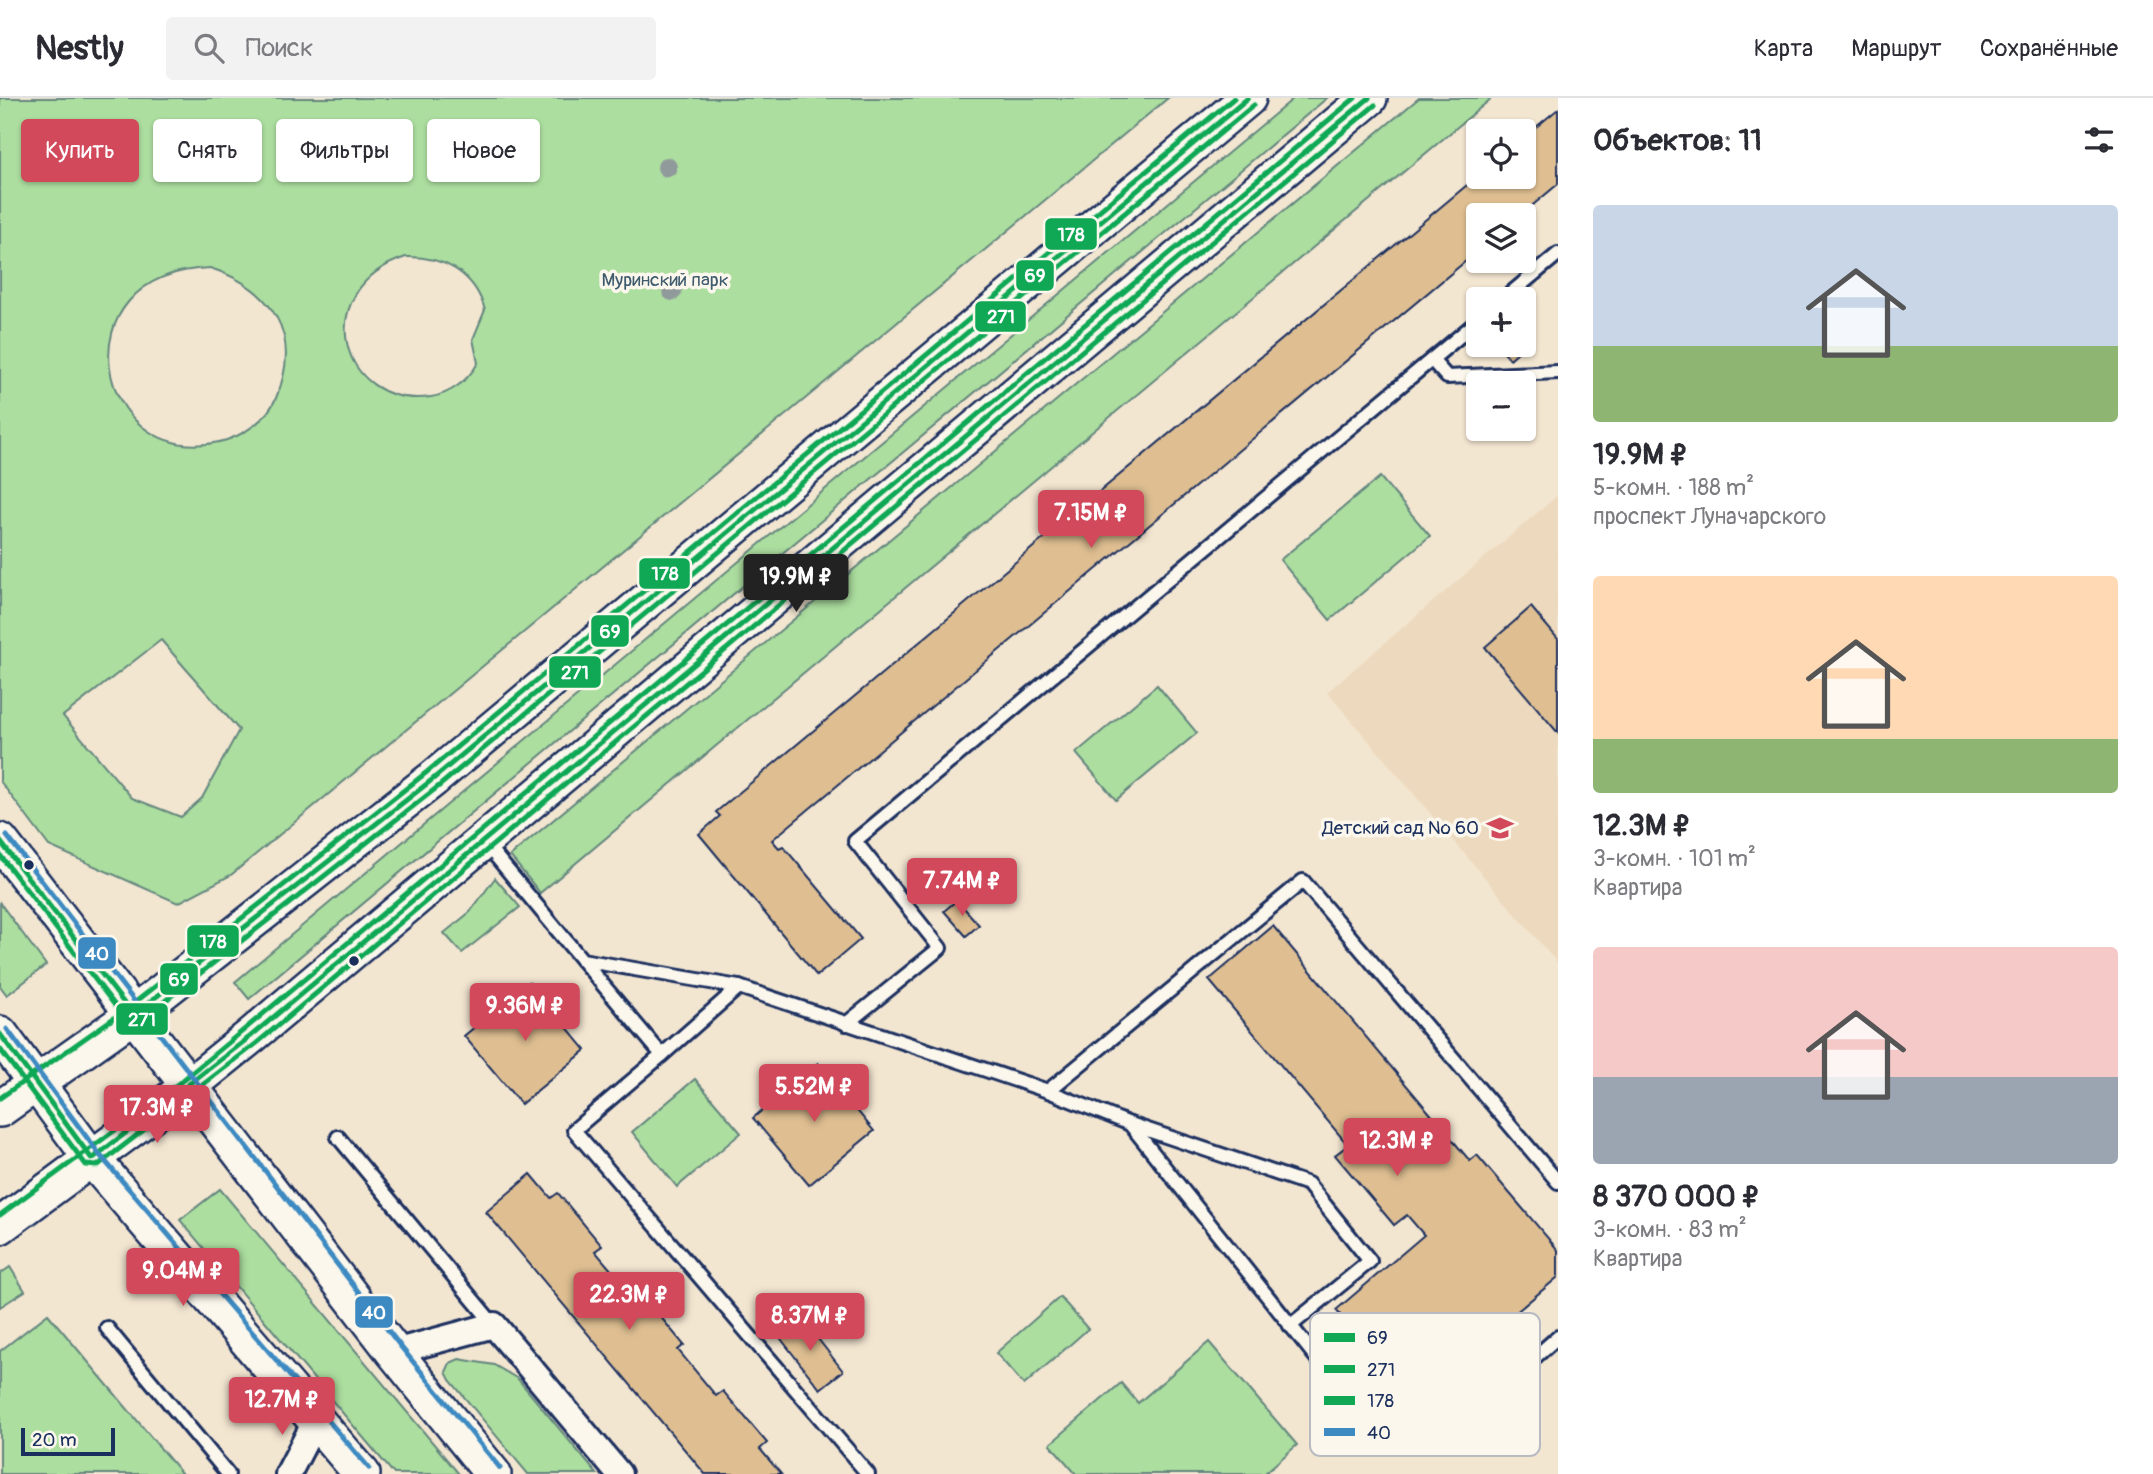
<!DOCTYPE html>
<html lang="ru">
<meta charset="utf-8">
<style>
body{margin:0;font-family:Pangolin,sans-serif;background:#f2f2f3;color:#2b2b33;height:100vh;display:flex;flex-direction:column;font-size:26px;white-space:nowrap}
*{box-sizing:border-box;margin:0}
p{font-size:23px;color:#7c7c81}
.icon{flex:none;width:38px;height:38px;fill:none;stroke:currentColor;stroke-width:2;stroke-linecap:round;stroke-linejoin:round}
.map{position:relative;flex:1;overflow:hidden}
.side{display:flex;flex-direction:column;background:#fff;width:595px}
.side>*{flex:none}
.top-card{position:absolute;left:21px;top:21px;width:665px;height:63px;display:flex;gap:14px}
.fabs{position:absolute;left:1466px;top:21px;display:grid;gap:14px}
.fabs a{display:grid;place-items:center;width:70px;height:70px;border-radius:7px;background:#fff;box-shadow:0 2px 5px #0004;font-size:35px}
.scale{position:absolute;left:21px;bottom:18px;width:94px;box-sizing:border-box;padding-left:7px;border:4px solid #1b2f5e;border-top:0;font-size:19px;line-height:24px;white-space:nowrap;color:#1b2f5e;-webkit-text-stroke:5px #fbf7ec;paint-order:stroke}
.price{position:absolute;translate:-50% -60px;padding:0 16px;border-radius:7px;background:#d1495b;color:#fff;font-size:23px;line-height:46px;filter:drop-shadow(0 2px 4px #0008)}
.price::after{content:'';position:absolute;left:50%;top:42px;width:21px;height:16px;margin-left:-10px;background:inherit;clip-path:polygon(0 0,100% 0,50% 100%)}
.price.current{background:#222;color:#fff}
ul{padding:0;list-style:none}
li{display:grid;align-content:center;gap:14px;height:371px;padding:0 35px}
li span{display:grid;place-items:center;height:217px;border-radius:7px;color:#555}
li>.icon{margin-inline-start:auto}
span .icon{width:126px;height:126px;fill:#fffc;stroke-width:1}
li b{font-size:30px}
h2{display:flex;justify-content:space-between;align-items:center;height:84px;padding:0 35px;font-size:30px}
.chip{padding:0 24px;border-radius:7px;background:#fff;box-shadow:0 2px 5px #0004;font-size:24px;line-height:63px}
.chip.current{background:#d1495b;color:#fff}
header{display:flex;align-items:center;gap:42px;box-sizing:border-box;height:98px;padding:0 35px;background:#fff;border-bottom:2px solid #e1e1e2}
header strong{font-size:33px}
nav{display:flex;gap:38px;margin-inline-start:auto;font-size:24px}
.search{width:490px;height:63px;background:#f2f2f3;display:flex;align-items:center;gap:18px;box-sizing:border-box;padding:0 24px;border-radius:7px;color:#7c7c81;font-size:26px}
main{display:flex;flex:1;min-height:0}
.map>svg:first-child{display:block}
</style>
<header>
<strong>Nestly</strong>
<div class="search"><svg class="icon" aria-label="search" viewBox="0 0 24 24"><circle cx="10" cy="10" r="6"/><path d="M15 15l6 6"/></svg>Поиск</div>
<nav><a>Карта</a><a>Маршрут</a><a>Сохранённые</a></nav>
</header>
<main>
<div class="map">
<svg width="1558" height="1376" viewBox="0 0 1558 1376">
<rect width="100%" height="100%" fill="#f3e6d1"/>
<filter id="ink" filterUnits="userSpaceOnUse"><feTurbulence type="fractalNoise" baseFrequency=".0143" numOctaves="2"/><feDisplacementMap in="SourceGraphic" scale="14" xChannelSelector="R" yChannelSelector="G"/><feConvolveMatrix kernelMatrix="1 2 1 2 8 2 1 2 1" color-interpolation-filters="sRGB"/></filter>
<g filter="url(#ink)">
<polygon fill="#eddabe" points="1558,397 1558,866 1327,594"/>
<g fill="#acde9f" stroke="#64867e" stroke-width="2" fill-rule="evenodd">
<path d="M0,0h1168l-937,777 -53,28 -129,-57 -49,-65zM406,159c36,-1 68,15 79,53l-12,29 5,24c-10,17 -27,31 -47,34 -92,13 -123,-108 -25,-140zM210,170c62,20 93,67 66,130 -9,22 -34,39 -57,44 -125,28 -163,-169 -9,-174zM161,542l78,90 -37,68 -21,19 -49,-19 -69,-82z"/>
<polygon points="1294,0 1327,0 249,901 235,884"/>
<polygon points="1419,0 1492,0 540,795 510,758"/>
<polygon points="1380,379 1430,438 1330,522 1280,462"/>
<polygon points="1157,587 1197,635 1116,702 1076,655"/>
<polygon points="495,780 520,809 462,855 444,835 470,814"/>
<polygon points="0,805 46,867 7,897 0,888"/>
<polygon points="695,981 741,1035 677,1089 632,1034"/>
<polygon points="220,1091 459,1376 394,1376 180,1122"/>
<polygon points="10,1169 25,1193 0,1209 0,1176"/>
<polygon points="1060,1199 1088,1231 1024,1287 996,1255"/>
<polygon points="48,1216 182,1376 0,1376 0,1253"/>
<polygon points="1209,1244 1297,1347 1264,1376 1076,1376 1050,1346 1121,1285 1138,1305"/>
<polygon points="459,1261 494,1267 518,1281 597,1376 528,1376 450,1282 446,1274 450,1265"/>
</g>
<g fill="#dfbf92" stroke="#1b2f5e" stroke-width="2">
<polygon points="1558,11 1558,86 1521,117 1479,117 1479,152 772,742 779,750 783,748 861,841 817,878 699,736 720,718 716,714 1479,77 1524,79 1524,39"/>
<polygon points="1524,240 1529,244 1510,261 1498,247 1524,247"/>
<polygon points="1531,509 1558,541 1558,635 1485,549"/>
<polygon points="957,802 979,827 966,838 944,813"/>
<polygon points="1273,828 1470,1063 1477,1057 1558,1152 1558,1179 1412,1302 1336,1212 1424,1137 1407,1117 1394,1127 1335,1057 1348,1047 1209,882"/>
<polygon points="529,884 586,952 521,1006 464,938"/>
<polygon points="818,965 874,1033 809,1087 753,1020"/>
<polygon points="531,1076 551,1100 558,1095 602,1148 595,1153 634,1199 640,1194 684,1247 678,1252 716,1298 723,1293 767,1345 760,1351 781,1376 705,1376 486,1114"/>
<polygon points="801,1219 843,1273 820,1291 778,1237"/>
</g>
<g fill="none" stroke-linecap="round" stroke-linejoin="round">
<defs>
<g id="lane">
<polyline points="1504,201 1558,156"/>
<polyline points="1432,262 1447,279 1558,274"/>
<path d="M485,745l97,117 157,27 309,104 82,33 236,296c8,6 20,19 31,23 37,11 131,-81 161,-106"/>
<polyline points="582,862 662,957 574,1032 868,1376"/>
<polyline points="846,926 940,850 855,743 1479,222"/>
<polyline points="662,957 739,889"/>
<polyline points="1048,993 1303,783 1558,1084"/>
<polyline points="1130,1026 1308,1086 1370,1163 1290,1228"/>
<polyline points="338,1039 494,1227"/>
<polyline points="107,1230 228,1376"/>
</g>
<g id="street">
<polyline points="394,1254 494,1227 619,1376"/>
<polyline points="288,1376 316,1322"/>
</g>
<g id="secondary">
<polyline points="0,743 394,1254 493,1376"/>
<polyline points="0,936 92,1061 362,1376"/>
<polyline points="0,1011 133,917 433,681 1248,0"/>
<polyline points="0,1128 188,989 251,938 1369,0"/>
</g>
</defs>
<use href="#lane" stroke="#1b2f5e" stroke-width="18"/>
<use href="#street" stroke="#1b2f5e" stroke-width="30"/>
<use href="#secondary" stroke="#1b2f5e" stroke-width="40"/>
<use href="#lane" stroke="#fbf7ec" stroke-width="12"/>
<use href="#street" stroke="#fbf7ec" stroke-width="24"/>
<use href="#secondary" stroke="#fbf7ec" stroke-width="35"/>
<defs>
<g id="bus-1">
<polyline points="0,743 133,917 433,681 1248,0"/>
<polyline points="0,936 92,1061 251,938 1369,0"/>
</g>
<g id="bus-2">
<polyline points="0,757 126,922 138,924 439,688 1254,7"/>
<polyline points="0,951 86,1067 97,1068 257,945 1375,7"/>
</g>
<g id="bus-3">
<polyline points="0,1000 128,910 427,674 1234,0"/>
<polyline points="0,1117 183,982 245,931 1355,0"/>
</g>
<g id="bus-4">
<polyline points="7,738 401,1249 500,1370"/>
<polyline points="7,931 99,1056 369,1370"/>
</g>
</defs>
<use href="#bus-1" stroke="#fbf7ec" stroke-width="10"/>
<use href="#bus-2" stroke="#fbf7ec" stroke-width="10"/>
<use href="#bus-3" stroke="#fbf7ec" stroke-width="10"/>
<use href="#bus-4" stroke="#fbf7ec" stroke-width="10"/>
<use href="#bus-1" stroke="#10a855" stroke-width="5"/>
<use href="#bus-2" stroke="#10a855" stroke-width="5"/>
<use href="#bus-3" stroke="#10a855" stroke-width="5"/>
<use href="#bus-4" stroke="#3d8ac2" stroke-width="5"/>
</g>
<g fill="#909a9b">
<circle cx="667" cy="69" r="10"/>
<circle cx="672" cy="193" r="10"/>
</g>
</g>
<defs>
<symbol id="school-bare" viewBox="-9 -9 18 18"><path d="M0-5L7-2L0 1L-7-2ZM-4 1L0 2.5L4 1V4Q0 6-4 4Z" fill="#d1495b" stroke="#fbf7ec" stroke-width="2.5" paint-order="stroke"/></symbol>
</defs>
<g fill-rule="evenodd">
<use href="#school-bare" x="1481" y="711" width="38" height="38"/>
</g>
<g fill="#1b2f5e" stroke="#fbf7ec" stroke-width="2.5">
<circle cx="29" cy="767" r="6"/>
<circle cx="354" cy="863" r="6"/>
</g>
<g text-anchor="middle" dominant-baseline="central" stroke-width="7" stroke-linejoin="round" paint-order="stroke">
<g font-size="19" fill="#3f5b6e" stroke="#fbf7ec">
<text x="665" y="182">Муринский парк</text>
</g>
<g font-size="19" fill="#1b2f5e" stroke="#fbf7ec" text-anchor="end">
<text x="1479" y="730">Детский сад № 60</text>
</g>
</g>
<rect x="1310" y="1215" width="230" height="143" rx="10" fill="#fbf7ec" stroke="#b8bbc1" stroke-width="2"/>
<rect x="1324" y="1235" width="31" height="9" fill="#10a855"/>
<rect x="1324" y="1267" width="31" height="8" fill="#10a855"/>
<rect x="1324" y="1298" width="31" height="9" fill="#10a855"/>
<rect x="1324" y="1330" width="31" height="8" fill="#3d8ac2"/>
<g font-size="19" fill="#1b2f5e">
<text x="1367" y="1246">69</text>
<text x="1367" y="1278">271</text>
<text x="1367" y="1309">178</text>
<text x="1367" y="1341">40</text>
</g>
<g stroke="#fbf7ec" stroke-width="2.5">
<rect x="1044" y="119" width="54" height="34" rx="7" fill="#10a855"/>
<rect x="1015" y="161" width="40" height="33" rx="7" fill="#10a855"/>
<rect x="974" y="202" width="53" height="33" rx="7" fill="#10a855"/>
<rect x="638" y="459" width="53" height="33" rx="7" fill="#10a855"/>
<rect x="590" y="516" width="40" height="34" rx="7" fill="#10a855"/>
<rect x="548" y="557" width="54" height="34" rx="7" fill="#10a855"/>
<rect x="186" y="826" width="54" height="34" rx="7" fill="#10a855"/>
<rect x="77" y="838" width="40" height="34" rx="7" fill="#3d8ac2"/>
<rect x="159" y="864" width="40" height="34" rx="7" fill="#10a855"/>
<rect x="115" y="904" width="54" height="34" rx="7" fill="#10a855"/>
<rect x="354" y="1197" width="40" height="34" rx="7" fill="#3d8ac2"/>
</g>
<g font-size="19" text-anchor="middle" font-weight="bold" fill="#fff">
<text x="1071" y="143">178</text>
<text x="1035" y="184">69</text>
<text x="1001" y="225">271</text>
<text x="665" y="482">178</text>
<text x="610" y="540">69</text>
<text x="575" y="581">271</text>
<text x="213" y="850">178</text>
<text x="97" y="862">40</text>
<text x="179" y="888">69</text>
<text x="142" y="928">271</text>
<text x="374" y="1221">40</text>
</g>
</svg>
<div class="fabs">
<a><svg class="icon" aria-label="locate" viewBox="0 0 24 24"><circle cx="12" cy="12" r="6"/><path d="M12 2v4M12 18v4M2 12h4M18 12h4"/></svg></a>
<a><svg class="icon" aria-label="layers" viewBox="0 0 24 24"><path d="M12 4l9 5-9 5-9-5zM3 14l9 5 9-5"/></svg></a>
<a>+</a>
<a>−</a>
</div>
<div class="scale">20 m</div>
<b class="price" style="left:1091px;top:452px">7.15M ₽</b>
<b class="price current" style="left:796px;top:516px">19.9M ₽</b>
<b class="price" style="left:962px;top:820px">7.74M ₽</b>
<b class="price" style="left:525px;top:945px">9.36M ₽</b>
<b class="price" style="left:814px;top:1026px">5.52M ₽</b>
<b class="price" style="left:157px;top:1047px">17.3M ₽</b>
<b class="price" style="left:1397px;top:1080px">12.3M ₽</b>
<b class="price" style="left:183px;top:1210px">9.04M ₽</b>
<b class="price" style="left:629px;top:1234px">22.3M ₽</b>
<b class="price" style="left:810px;top:1255px">8.37M ₽</b>
<b class="price" style="left:282px;top:1339px">12.7M ₽</b>
<div class="top-card">
<a class="chip current">Купить</a>
<a class="chip">Снять</a>
<a class="chip">Фильтры</a>
<a class="chip">Новое</a>
</div>
</div>
<section class="side">
<h2>Объектов: 11<svg class="icon" aria-label="filters" viewBox="0 0 24 24"><path d="M4 7h16M4 17h16"/><circle cx="9" cy="7" r="2"/><circle cx="15" cy="17" r="2"/></svg></h2>
<ul>
<li><span style="background:linear-gradient(#c9d6e8 65%,#8fb573 0)"><svg class="icon" aria-label="home" viewBox="0 0 24 24"><path d="M3 11l9-7 9 7M6 9v11h12V9"/></svg></span><div><b>19.9M ₽</b><p>5-комн. · 188 m²</p><p>проспект Луначарского</p></div></li>
<li><span style="background:linear-gradient(#ffd9b3 75%,#8fb573 0)"><svg class="icon" aria-label="home" viewBox="0 0 24 24"><path d="M3 11l9-7 9 7M6 9v11h12V9"/></svg></span><div><b>12.3M ₽</b><p>3-комн. · 101 m²</p><p>Квартира</p></div></li>
<li><span style="background:linear-gradient(#f6c9c9 60%,#9aa5b1 0)"><svg class="icon" aria-label="home" viewBox="0 0 24 24"><path d="M3 11l9-7 9 7M6 9v11h12V9"/></svg></span><div><b>8 370 000 ₽</b><p>3-комн. · 83 m²</p><p>Квартира</p></div></li>
</ul>
</section>
</main>
